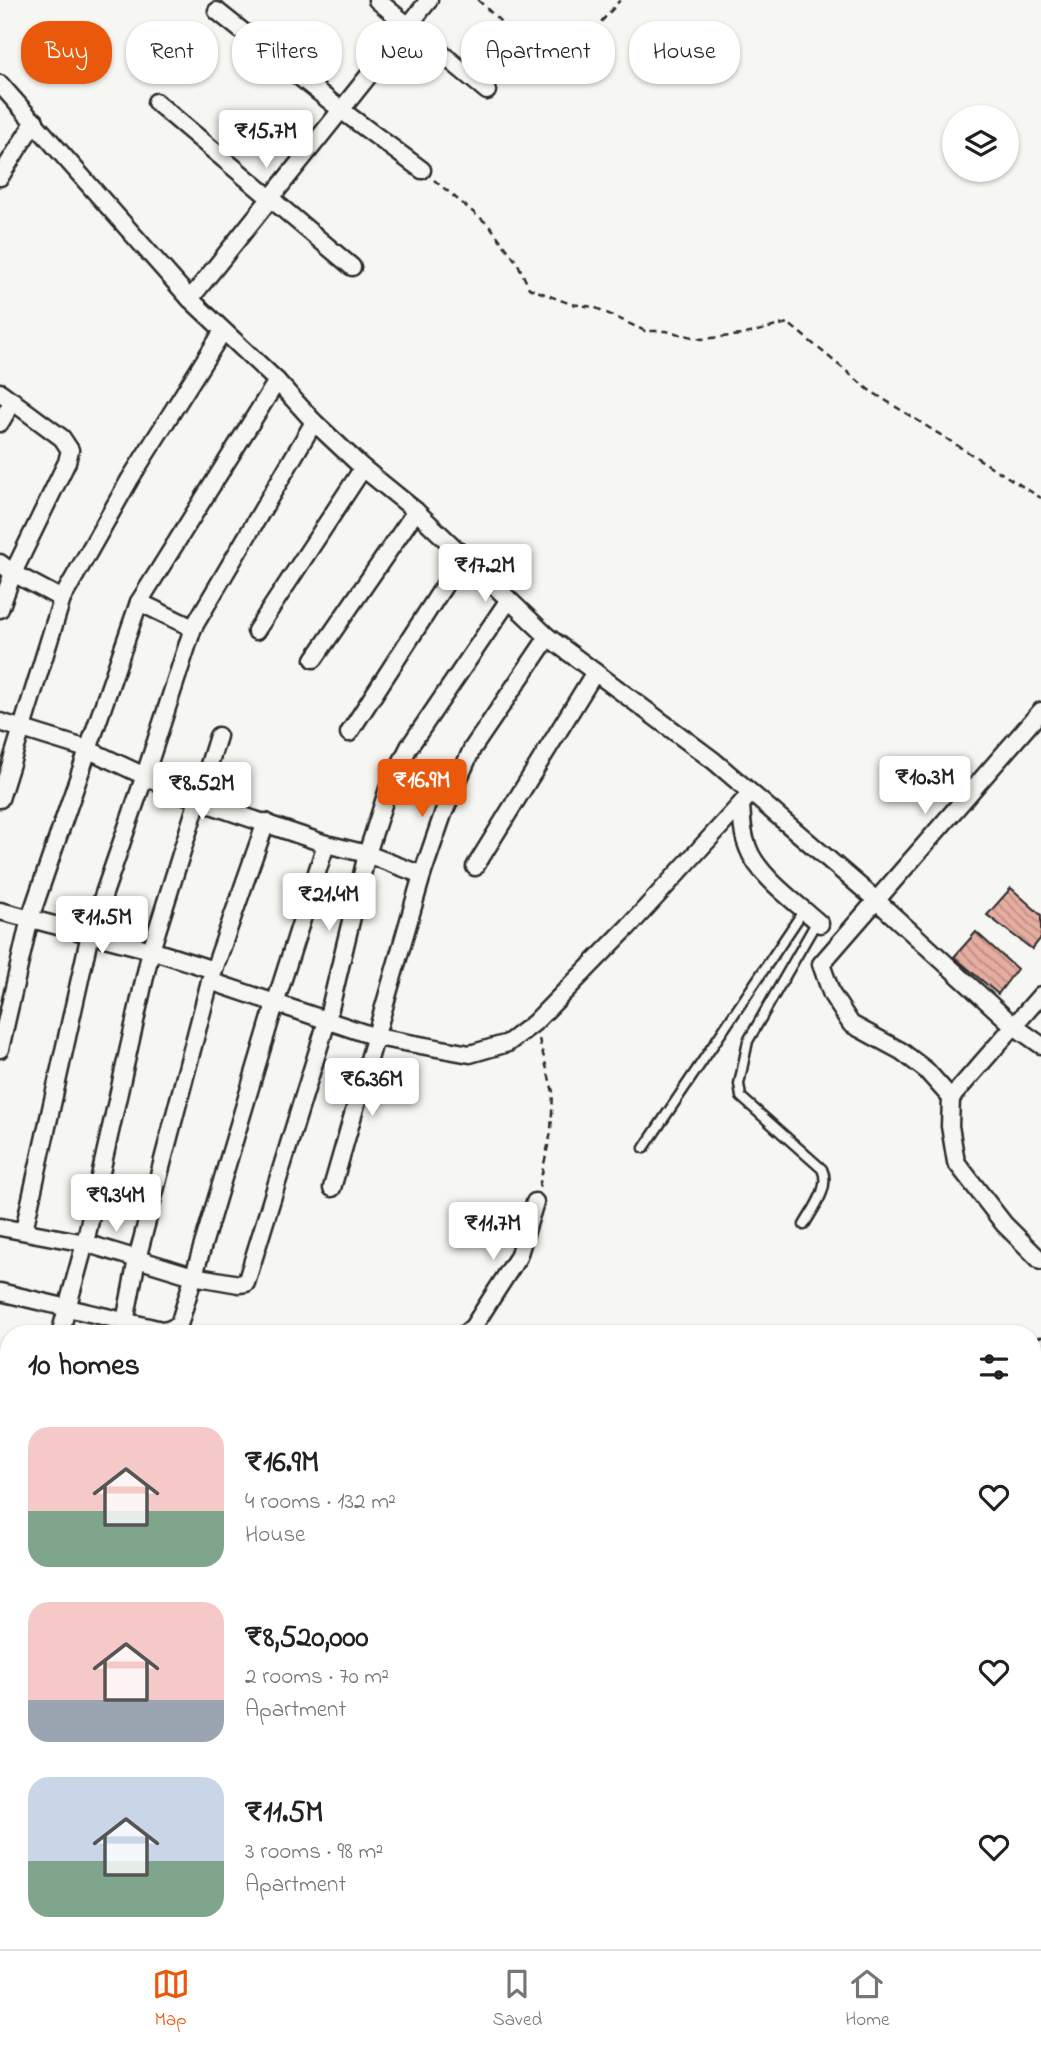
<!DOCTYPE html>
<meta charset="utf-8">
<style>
body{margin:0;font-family:"Indie Flower",sans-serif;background:#f6f6f6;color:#222;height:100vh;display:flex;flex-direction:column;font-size:26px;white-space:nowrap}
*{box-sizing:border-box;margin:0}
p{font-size:23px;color:#767676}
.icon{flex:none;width:38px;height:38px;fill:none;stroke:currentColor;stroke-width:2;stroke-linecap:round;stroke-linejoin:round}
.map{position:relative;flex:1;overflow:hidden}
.panel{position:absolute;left:0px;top:1325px;width:1041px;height:625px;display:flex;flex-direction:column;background:#fff;border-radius:28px 28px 0 0;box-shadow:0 2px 5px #0004}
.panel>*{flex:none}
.hud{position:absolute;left:21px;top:21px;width:999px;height:63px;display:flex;gap:14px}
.tools{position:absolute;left:942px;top:105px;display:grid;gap:14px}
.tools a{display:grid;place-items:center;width:77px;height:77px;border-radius:50%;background:#fff;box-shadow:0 2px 5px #0004;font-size:35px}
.price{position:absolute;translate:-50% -60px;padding:0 16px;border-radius:7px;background:#fff;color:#222;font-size:23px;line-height:46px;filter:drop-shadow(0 2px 4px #0008)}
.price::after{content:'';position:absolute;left:50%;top:42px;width:21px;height:16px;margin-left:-10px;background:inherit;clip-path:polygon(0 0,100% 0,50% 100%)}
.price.active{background:#ea580c;color:#fff}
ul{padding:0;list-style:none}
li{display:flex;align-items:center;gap:21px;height:175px;padding:0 28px}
li span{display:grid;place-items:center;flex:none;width:196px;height:140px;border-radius:21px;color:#555}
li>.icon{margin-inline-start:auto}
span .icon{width:84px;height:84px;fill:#fffc;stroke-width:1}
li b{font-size:30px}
h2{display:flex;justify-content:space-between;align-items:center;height:84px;padding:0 28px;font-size:30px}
.pill{padding:0 24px;border-radius:28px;background:#fff;box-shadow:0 2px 5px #0004;font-size:24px;line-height:63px}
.pill.active{background:#ea580c;color:#fff}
.menu{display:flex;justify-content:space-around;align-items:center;height:98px;border-top:2px solid #e0e0e0;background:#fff;font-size:19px;color:#767676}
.menu a{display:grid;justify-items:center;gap:4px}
.menu .active{color:#ea580c}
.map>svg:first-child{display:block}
</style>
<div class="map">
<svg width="1041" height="1949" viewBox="0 0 1041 1949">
<defs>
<pattern id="building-back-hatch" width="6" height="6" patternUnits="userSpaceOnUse" patternTransform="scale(1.75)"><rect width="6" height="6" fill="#e6ada0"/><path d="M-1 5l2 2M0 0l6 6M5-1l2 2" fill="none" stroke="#bb8d83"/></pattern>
</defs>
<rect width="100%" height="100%" fill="#f6f6f2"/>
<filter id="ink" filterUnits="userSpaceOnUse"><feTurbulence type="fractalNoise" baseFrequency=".0143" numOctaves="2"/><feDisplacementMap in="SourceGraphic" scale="14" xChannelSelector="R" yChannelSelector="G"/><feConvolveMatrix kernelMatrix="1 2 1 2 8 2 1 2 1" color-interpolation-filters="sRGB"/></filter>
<g filter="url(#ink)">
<g fill="url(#building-back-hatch)" stroke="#2b2b2b" stroke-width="2">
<polygon points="1011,888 1041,915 1041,938 1032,949 987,915"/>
<polygon points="976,932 1017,969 998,994 954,957"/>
</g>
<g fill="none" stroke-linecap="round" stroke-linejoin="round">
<defs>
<g id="service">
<polyline points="644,1148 804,910"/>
<path d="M804,1225c9,-16 27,-38 18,-56l-81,-72 -2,-13 9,-43 69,-120"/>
</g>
<g id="minor">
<polyline points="377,0 487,91"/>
<polyline points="217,11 341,110 422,170"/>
<polyline points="0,84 190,299 277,381 314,422 363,468 416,511 548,637 714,761 876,900 1014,1026 1041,1045"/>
<polyline points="156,102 352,267"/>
<polyline points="0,177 35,121"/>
<polyline points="190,299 429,0"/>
<polyline points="0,392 62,438 70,450 67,462 13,573 0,609"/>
<polyline points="0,423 13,401"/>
<polyline points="0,563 13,573 62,599"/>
<polyline points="139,602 193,628"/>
<polyline points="256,631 363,468"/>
<polyline points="314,659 416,511"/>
<polyline points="1041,711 821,964 832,995 851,1024 901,1051 926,1070 951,1098 950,1126 956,1162 1004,1224 1041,1261"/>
<polyline points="0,722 87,749 196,800 326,844 367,854 422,875"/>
<polyline points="349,733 464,555"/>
<polyline points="0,799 62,599 130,479 223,331"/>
<path d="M741,804c1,15 1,30 7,44 10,28 50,56 72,76"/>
<polyline points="475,867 595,672"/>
<polyline points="0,911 151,950 214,970"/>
<polyline points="210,981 376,1037 470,1054 508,1043 534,1023 632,923 751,793"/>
<polyline points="0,1049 30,918 139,602 277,381"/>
<polyline points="951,1098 1041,995"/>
<polyline points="332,1188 422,875 443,814 472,749 548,637"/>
<polyline points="0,1227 85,1243 193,1276 239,1284 246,1283 327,1021 367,854 388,789 409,747 508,601"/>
<polyline points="24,1230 90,934 145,775 193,628 314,422"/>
<polyline points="0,1292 166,1331 179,1325 275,1004 326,844"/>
<polyline points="125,1322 137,1259 210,981 266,822"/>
<polyline points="60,1334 85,1243 151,950 218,736"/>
<polyline points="465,1334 473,1327 518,1257 535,1202"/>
<polyline points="1032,1361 1041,1346"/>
<polyline points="0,1367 9,1367"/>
<polyline points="0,1647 9,1646"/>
</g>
</defs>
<use href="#service" stroke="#2b2b2b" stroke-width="13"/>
<use href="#minor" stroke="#2b2b2b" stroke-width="21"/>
<g stroke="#2b2b2b" stroke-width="2.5" stroke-dasharray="7 5" stroke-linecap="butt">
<path d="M478,0c13,12 56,56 72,57 20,2 58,-42 70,-57"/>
<polyline points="434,180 490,226 518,264 529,288 571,304 594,307 645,331 666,331 702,339 742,335 788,323 869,390 1041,498"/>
<polyline points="539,1187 551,1132 553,1092 539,1039"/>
</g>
<use href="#service" stroke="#f6f6f2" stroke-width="8"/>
<use href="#minor" stroke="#f6f6f2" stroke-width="16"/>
</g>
</g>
</svg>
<div class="tools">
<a><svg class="icon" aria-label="layers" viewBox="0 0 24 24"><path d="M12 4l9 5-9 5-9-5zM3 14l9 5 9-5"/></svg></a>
</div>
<b class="price" style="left:266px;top:170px">₹15.7M</b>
<b class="price" style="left:485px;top:604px">₹17.2M</b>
<b class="price" style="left:925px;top:816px">₹10.3M</b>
<b class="price active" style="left:422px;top:819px">₹16.9M</b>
<b class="price" style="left:202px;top:822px">₹8.52M</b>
<b class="price" style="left:329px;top:933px">₹21.4M</b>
<b class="price" style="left:102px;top:956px">₹11.5M</b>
<b class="price" style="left:372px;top:1118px">₹6.36M</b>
<b class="price" style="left:116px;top:1234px">₹9.34M</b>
<b class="price" style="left:493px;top:1262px">₹11.7M</b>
<div class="hud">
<a class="pill active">Buy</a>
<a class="pill">Rent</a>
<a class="pill">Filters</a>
<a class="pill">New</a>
<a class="pill">Apartment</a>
<a class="pill">House</a>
</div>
<section class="panel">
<h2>10 homes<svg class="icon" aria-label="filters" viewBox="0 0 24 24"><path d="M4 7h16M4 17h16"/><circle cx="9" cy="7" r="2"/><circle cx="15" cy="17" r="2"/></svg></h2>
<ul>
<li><span style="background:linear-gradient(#f6c9c9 60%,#7fa58c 0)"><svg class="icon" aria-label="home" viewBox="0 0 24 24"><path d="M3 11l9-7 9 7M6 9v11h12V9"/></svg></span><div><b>₹16.9M</b><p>4 rooms · 132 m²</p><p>House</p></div><svg class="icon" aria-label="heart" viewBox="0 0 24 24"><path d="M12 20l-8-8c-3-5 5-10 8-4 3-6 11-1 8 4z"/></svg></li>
<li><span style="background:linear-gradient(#f6c9c9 70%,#9aa5b1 0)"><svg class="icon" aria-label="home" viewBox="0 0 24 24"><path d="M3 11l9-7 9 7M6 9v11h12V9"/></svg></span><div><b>₹8,520,000</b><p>2 rooms · 70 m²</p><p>Apartment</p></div><svg class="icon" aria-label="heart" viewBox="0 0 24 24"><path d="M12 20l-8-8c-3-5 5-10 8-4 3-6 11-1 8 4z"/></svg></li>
<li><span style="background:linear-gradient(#c9d6e8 60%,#7fa58c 0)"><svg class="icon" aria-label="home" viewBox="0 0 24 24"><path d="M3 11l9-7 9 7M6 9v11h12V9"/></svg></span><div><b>₹11.5M</b><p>3 rooms · 98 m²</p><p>Apartment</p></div><svg class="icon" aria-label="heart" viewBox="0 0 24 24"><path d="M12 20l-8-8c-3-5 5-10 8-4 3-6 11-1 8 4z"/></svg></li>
</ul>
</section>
</div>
<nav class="menu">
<a class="active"><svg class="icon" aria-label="map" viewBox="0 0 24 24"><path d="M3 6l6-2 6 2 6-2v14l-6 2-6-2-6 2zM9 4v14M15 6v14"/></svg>Map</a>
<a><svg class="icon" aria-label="saved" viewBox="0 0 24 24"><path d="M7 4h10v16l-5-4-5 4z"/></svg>Saved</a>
<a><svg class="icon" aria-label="home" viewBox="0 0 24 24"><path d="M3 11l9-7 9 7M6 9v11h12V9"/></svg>Home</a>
</nav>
